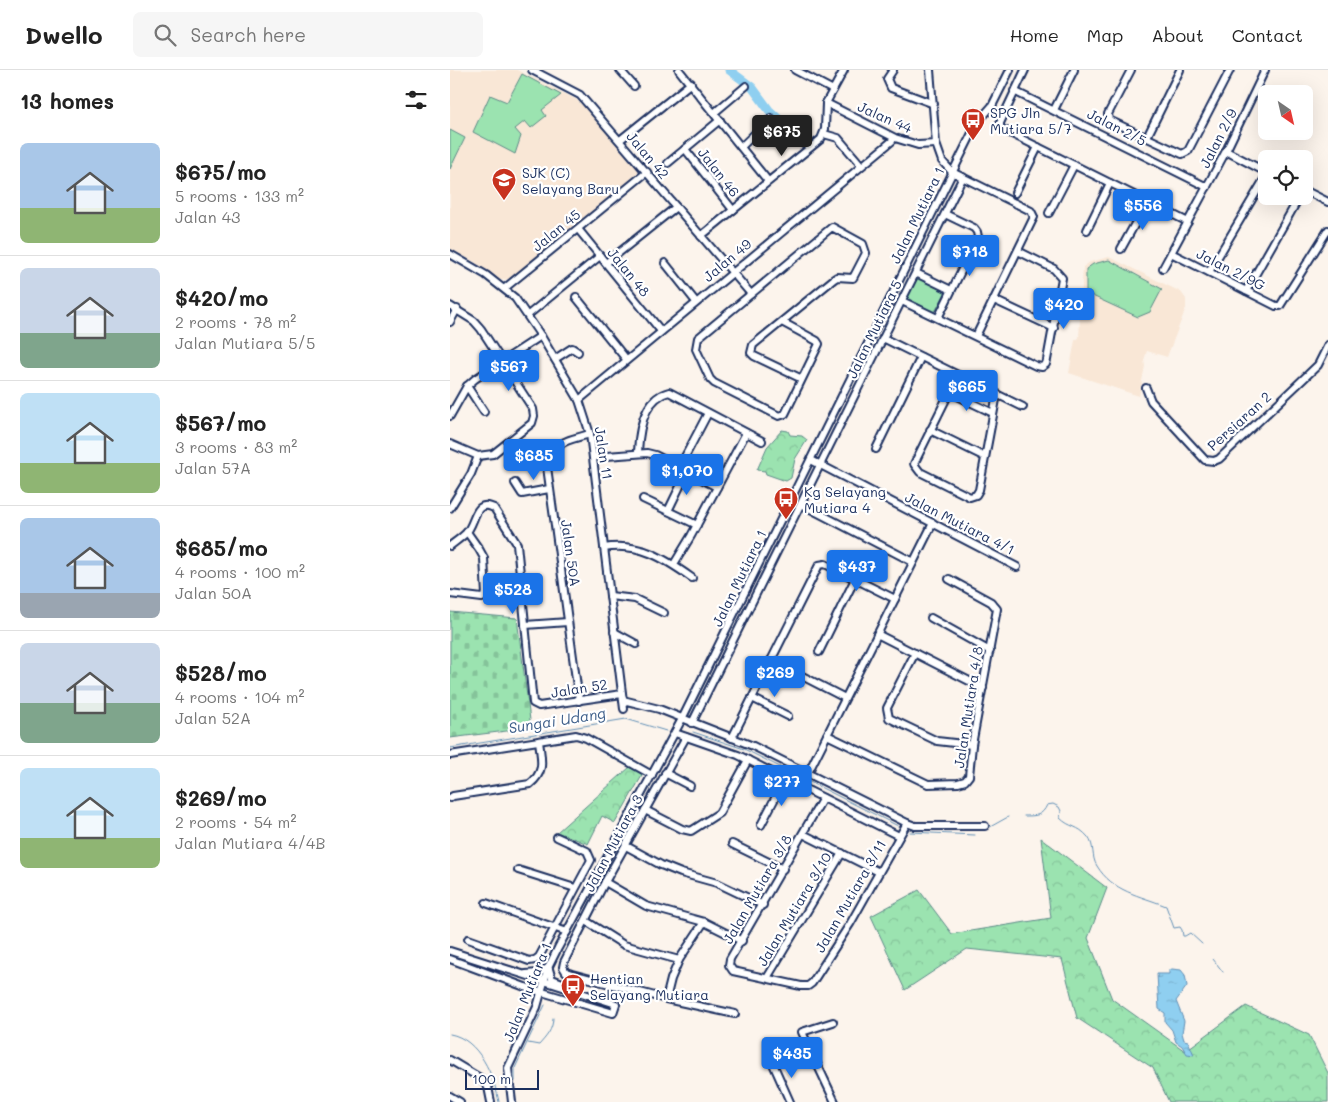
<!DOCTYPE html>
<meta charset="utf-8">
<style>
body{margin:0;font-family:Mali,sans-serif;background:#f6f6f6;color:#222;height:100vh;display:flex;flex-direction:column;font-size:19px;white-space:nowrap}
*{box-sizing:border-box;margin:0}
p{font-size:16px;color:#767676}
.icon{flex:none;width:28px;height:28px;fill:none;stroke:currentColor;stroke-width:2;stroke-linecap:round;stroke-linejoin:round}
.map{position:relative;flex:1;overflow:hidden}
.drawer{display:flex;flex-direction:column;background:#fff;width:450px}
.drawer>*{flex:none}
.needle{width:32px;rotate:146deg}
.fabs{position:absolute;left:808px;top:15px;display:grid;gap:10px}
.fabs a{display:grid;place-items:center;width:55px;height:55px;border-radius:8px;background:#fff;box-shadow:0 5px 20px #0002;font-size:25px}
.scale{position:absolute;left:15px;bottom:12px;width:74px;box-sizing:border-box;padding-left:5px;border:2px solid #1b2f5e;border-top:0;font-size:14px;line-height:18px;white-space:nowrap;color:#1b2f5e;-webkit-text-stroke:4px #fff;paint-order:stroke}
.price{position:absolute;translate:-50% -42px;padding:0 11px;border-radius:5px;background:#1a73e8;color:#fff;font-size:16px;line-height:32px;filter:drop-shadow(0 1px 2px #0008)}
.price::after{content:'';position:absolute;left:50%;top:30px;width:15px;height:11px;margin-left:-8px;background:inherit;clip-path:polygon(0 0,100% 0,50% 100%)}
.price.selected{background:#222;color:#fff}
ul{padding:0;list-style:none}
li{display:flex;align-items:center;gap:15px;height:125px;padding:0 20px}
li+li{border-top:1px solid #e0e0e0}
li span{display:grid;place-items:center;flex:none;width:140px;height:100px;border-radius:8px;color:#555}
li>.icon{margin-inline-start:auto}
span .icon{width:60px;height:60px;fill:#fffc;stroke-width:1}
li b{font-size:21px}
h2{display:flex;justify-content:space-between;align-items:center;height:60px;padding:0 20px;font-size:21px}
header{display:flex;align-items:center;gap:30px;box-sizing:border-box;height:70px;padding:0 25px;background:#fff;border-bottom:1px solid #e0e0e0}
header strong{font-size:24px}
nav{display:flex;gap:28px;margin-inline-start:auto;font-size:18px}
.search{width:350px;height:45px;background:#f6f6f6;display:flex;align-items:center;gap:12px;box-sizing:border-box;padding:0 18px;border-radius:8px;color:#767676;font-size:19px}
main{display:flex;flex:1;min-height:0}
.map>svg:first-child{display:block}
</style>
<header>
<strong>Dwello</strong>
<div class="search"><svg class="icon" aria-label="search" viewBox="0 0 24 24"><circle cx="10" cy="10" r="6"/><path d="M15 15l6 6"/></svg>Search here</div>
<nav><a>Home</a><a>Map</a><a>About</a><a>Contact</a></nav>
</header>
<main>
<section class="drawer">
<h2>13 homes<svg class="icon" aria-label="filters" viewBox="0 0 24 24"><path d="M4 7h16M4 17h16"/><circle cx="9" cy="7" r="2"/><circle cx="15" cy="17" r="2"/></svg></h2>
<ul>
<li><span style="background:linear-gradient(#a9c7e8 65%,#8fb573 0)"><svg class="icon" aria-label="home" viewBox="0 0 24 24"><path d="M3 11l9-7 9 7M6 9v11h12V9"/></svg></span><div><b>$675/mo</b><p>5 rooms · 133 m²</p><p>Jalan 43</p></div></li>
<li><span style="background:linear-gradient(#c9d6e8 65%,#7fa58c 0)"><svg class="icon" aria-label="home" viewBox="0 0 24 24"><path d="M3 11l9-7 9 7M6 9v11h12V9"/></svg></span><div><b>$420/mo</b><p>2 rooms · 78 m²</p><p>Jalan Mutiara 5/5</p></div></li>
<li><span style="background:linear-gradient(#bfe0f5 70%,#8fb573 0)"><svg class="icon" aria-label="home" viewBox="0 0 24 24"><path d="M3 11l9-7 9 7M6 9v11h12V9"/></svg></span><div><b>$567/mo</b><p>3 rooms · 83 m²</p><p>Jalan 57A</p></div></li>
<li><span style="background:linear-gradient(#a9c7e8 75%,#9aa5b1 0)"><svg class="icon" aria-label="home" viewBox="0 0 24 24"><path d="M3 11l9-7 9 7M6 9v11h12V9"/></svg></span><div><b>$685/mo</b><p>4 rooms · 100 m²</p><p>Jalan 50A</p></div></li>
<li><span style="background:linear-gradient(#c9d6e8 60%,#7fa58c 0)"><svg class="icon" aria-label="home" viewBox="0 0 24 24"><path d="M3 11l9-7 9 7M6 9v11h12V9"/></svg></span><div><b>$528/mo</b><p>4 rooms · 104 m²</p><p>Jalan 52A</p></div></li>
<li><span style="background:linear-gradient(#bfe0f5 70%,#8fb573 0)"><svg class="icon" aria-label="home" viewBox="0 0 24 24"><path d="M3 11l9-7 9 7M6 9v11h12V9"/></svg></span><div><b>$269/mo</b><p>2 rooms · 54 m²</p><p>Jalan Mutiara 4/4B</p></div></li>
</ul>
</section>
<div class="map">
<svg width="878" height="1032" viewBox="0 0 878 1032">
<defs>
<pattern id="forest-crowns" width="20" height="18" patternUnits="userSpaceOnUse" patternTransform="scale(1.25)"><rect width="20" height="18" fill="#9be3b0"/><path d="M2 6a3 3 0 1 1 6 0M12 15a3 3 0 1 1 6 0" fill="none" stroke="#85c39a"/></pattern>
<pattern id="cemetery-stones" width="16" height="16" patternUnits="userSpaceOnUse" patternTransform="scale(1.25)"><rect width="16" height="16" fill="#9be3b0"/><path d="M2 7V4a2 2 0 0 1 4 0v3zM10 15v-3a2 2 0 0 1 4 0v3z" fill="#85c39a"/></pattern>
<pattern id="water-ripples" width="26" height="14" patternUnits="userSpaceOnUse" patternTransform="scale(1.25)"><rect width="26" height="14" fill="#8fcff0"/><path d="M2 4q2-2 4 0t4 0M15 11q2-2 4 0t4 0" fill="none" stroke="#7bb2d0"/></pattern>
</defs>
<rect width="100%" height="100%" fill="#fcf4ec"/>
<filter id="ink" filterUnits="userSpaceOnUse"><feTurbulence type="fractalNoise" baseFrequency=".02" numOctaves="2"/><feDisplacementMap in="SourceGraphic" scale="10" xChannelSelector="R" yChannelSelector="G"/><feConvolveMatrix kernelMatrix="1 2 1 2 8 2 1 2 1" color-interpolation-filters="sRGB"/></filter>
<g filter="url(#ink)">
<g fill="#f9e7d6">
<polygon points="0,0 67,0 127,30 151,55 190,102 59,209 50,210 23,191 0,179"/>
<polygon points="659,187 731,222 736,229 736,238 717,287 697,281 694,290 695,296 689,326 619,303 625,270 629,268 633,197 640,192"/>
</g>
<g fill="#9be3b0" stroke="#5b8987">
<polygon points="72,4 111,25 92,40 96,46 81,58 75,51 65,59 71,66 65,84 23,62 40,25 57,32"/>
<polygon points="0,60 15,68 0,99"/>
<polygon points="659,190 712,219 700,242 688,247 636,223 636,199 643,194"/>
<polygon points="467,206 496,221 486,240 483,242 459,229 457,225"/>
</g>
<g fill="url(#forest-crowns)" stroke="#5b8987">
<polygon points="332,360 338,361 340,365 352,366 357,370 345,389 341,408 336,411 316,404 315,401 307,400 317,377"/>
<polygon points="180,697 193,704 165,753 152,746 138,774 107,762"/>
<polygon points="591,768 657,818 638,868 662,929 735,981 796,936 859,965 878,1003 878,1032 719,1032 703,998 627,948 612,889 517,879 455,920 421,846 469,820 502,864 601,848"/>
</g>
<polygon fill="url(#cemetery-stones)" stroke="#5b8987" points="0,542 67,548 81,658 0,668"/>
<polygon fill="url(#water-ripples)" stroke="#618fb6" points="722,899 731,900 735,905 737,916 726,931 734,951 732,963 734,970 738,971 744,985 737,984 732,976 726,972 722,960 715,952 715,943 709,939 707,904 719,904 719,900"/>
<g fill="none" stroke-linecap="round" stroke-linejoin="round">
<g stroke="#618fb6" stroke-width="1">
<polyline points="243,662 294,679 448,756"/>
<polyline points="0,678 176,649 216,661"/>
<path d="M574,746c12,0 18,0 23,-11l6,-1 6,3 2,4 -1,7c10,10 18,7 28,19 7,9 3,20 9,29 16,26 42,29 69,40l8,22 6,-1 2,3 1,6h2l5,-3 12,11"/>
<polyline points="540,757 558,747"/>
<polyline points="460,762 525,765"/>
<polyline points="763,889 773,902"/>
<path d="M0,964c29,5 44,42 49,68"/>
<path d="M78,973l11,2c7,-8 14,-15 14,-27"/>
<polyline points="65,1011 65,998 95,935"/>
</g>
<polyline stroke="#8fcff0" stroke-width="9" points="279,0 302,17 319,40 357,75"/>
<defs>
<g id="minor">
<polyline points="82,0 130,25 301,224"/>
<polyline points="170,0 184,16"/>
<polyline points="229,0 318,111"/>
<polyline points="345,0 383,20"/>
<polyline points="443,0 437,9 441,18 484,34"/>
<polyline points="480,0 486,74 492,91 502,102 581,141 584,147 526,266"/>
<polyline points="575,0 550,53 550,58 738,152"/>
<polyline points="681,0 658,44 659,50 732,84 738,81 780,0"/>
<polyline points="564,21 757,117"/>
<polyline points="376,33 445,68 468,75 486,74"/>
<polyline points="604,40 624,0"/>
<polyline points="264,43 296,16"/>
<polyline points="374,64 388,68 411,95"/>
<polyline points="697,67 730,0"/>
<polyline points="170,70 241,13"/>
<polyline points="291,77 321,48"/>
<polyline points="235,79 283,140"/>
<polyline points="776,81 816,102"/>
<polyline points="218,93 270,50"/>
<polyline points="854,120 878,132"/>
<polyline points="565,123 588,77"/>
<polyline points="599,143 624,95"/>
<polyline points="128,159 211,261"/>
<polyline points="637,160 660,113"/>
<polyline points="251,166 371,69 375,59 376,33 394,0"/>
<polyline points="671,179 697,132"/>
<polyline points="721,183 826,236 830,236 878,160"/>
<polyline points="0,184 36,205 65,228 91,266 129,330 140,364 174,639"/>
<polyline points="156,193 226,137"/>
<polyline points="215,193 246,232"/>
<polyline points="713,198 776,81 815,0"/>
<polyline points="759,202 816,106"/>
<polyline points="466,203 501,220"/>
<polyline points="55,218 197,102"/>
<polyline points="796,221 850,126"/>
<polyline points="126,227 176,289"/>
<polyline points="544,230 604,258"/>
<polyline points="452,231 586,296 592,297 596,294 597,290 612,208 604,199 568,181"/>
<polyline points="0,236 24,251 31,259 83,339 84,346 82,353 43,384 28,386 0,374"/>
<polyline points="78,245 150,186"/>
<polyline points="488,248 528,167 527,162 524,158 495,144"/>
<polyline points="0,252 7,239"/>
<polyline points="332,252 367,271 369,274 335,344 329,346 264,313 260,309 246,279 248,268 382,157 413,174 416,183 403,208 387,207 384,209 303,275 301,283 304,286 352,309"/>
<polyline points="433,268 573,337"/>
<polyline points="105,289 122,278 128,282"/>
<polyline points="508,305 464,394 470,402 520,427 526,425 529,420 547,324"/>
<polyline points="17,316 34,342"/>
<polyline points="696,318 701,331 755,390 764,391 769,389 868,295 878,275"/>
<polyline points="499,322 543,343"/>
<polyline points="129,330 442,71"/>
<polyline points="0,346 17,316 25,309 91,266"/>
<polyline points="480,360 535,387"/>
<polyline points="426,379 471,287"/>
<path d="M188,382c1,-22 6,-54 31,-60l93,49"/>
<polyline points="143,387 197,383 205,385 267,417"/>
<polyline points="361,390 567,497"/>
<polyline points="229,398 258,343"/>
<polyline points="65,413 72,424 99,419"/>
<polyline points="193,429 247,455"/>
<polyline points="351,434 463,492"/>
<polyline points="0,438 21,404 28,386"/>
<polyline points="218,441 237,402"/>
<path d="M0,476c5,-4 11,-8 16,-13 10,-10 8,-35 28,-25l23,36 16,159 6,3 83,-12"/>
<path d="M154,478c35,-6 60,10 88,30"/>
<polyline points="224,494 241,466 296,363"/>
<polyline points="0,524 32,528 36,525 34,488 29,479 17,462"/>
<polyline points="160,526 185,529 214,543"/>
<polyline points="481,548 540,581"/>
<polyline points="75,555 118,552"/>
<polyline points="164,562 186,574"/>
<polyline points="427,564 533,618"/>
<polyline points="369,582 405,509"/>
<polyline points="465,583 437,638 439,648 487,671 522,675"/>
<polyline points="321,590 395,628"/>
<polyline points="302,628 338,646"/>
<polyline points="173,630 209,639 303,676 457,753 465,756 535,756"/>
<path d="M129,631l-32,-234c11,-28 16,-25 43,-33"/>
<polyline points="242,653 513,107"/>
<polyline points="225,663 288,685 449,766"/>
<polyline points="377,665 478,714 508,713 515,711 519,706 522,675 547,539 541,532 499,509"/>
<polyline points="236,667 155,812 114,892 113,897 116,902 122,904 216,929 285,944"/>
<polyline points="282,668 369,495 375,494 445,529"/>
<polyline points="0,685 126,665 136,668 202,705"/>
<polyline points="215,703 240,716"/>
<polyline points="358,703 483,453"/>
<path d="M0,728l3,-2 77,-12c16,-13 11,-25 9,-43"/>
<polyline points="373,728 280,889 279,895 283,901 351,916 358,916 362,913 400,854 457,753"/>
<polyline points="195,740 232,759 241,761 269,743 298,690"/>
<polyline points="311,755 335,709"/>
<polyline points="353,764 429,802"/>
<polyline points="282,774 333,799"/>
<polyline points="176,776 211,795 231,803 267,813 313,835"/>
<polyline points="68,800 125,818"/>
<polyline points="155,812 196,836 254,852 292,871"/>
<polyline points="36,833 117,862"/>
<polyline points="136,851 174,875 229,890"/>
<polyline points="18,869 79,891 85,890 89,887 141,790 137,781 107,767"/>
<polyline points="0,881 166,934 163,943 75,917 0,889"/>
<polyline points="99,899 102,909 123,917"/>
<polyline points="76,904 88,903 98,898"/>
<polyline points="317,908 392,783"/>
<polyline points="216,929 221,909 229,890 254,852"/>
<polyline points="383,952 352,962 385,1032"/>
<polyline points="0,990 30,1008 38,1017 41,1032"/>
<polyline points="324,996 340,1032"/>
<polyline points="0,1026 10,1032"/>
<polyline points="62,1032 58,998 87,937 98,898 108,878 232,649 527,53 542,36 560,0"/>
</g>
</defs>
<use href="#minor" stroke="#1b2f5e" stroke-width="10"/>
<use href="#minor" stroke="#fff" stroke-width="6"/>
</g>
</g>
<defs>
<symbol id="bus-pin" viewBox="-11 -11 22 30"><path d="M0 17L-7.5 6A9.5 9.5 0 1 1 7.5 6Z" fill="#c8321e" stroke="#fff"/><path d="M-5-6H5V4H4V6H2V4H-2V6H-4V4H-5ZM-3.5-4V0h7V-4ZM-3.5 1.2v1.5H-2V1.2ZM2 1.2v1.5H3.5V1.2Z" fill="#fff"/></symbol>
<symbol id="school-pin" viewBox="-11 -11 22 30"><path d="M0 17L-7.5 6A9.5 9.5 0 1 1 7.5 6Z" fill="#c8321e" stroke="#fff"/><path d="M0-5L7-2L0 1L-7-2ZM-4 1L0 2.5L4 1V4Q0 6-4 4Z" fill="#fff"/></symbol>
</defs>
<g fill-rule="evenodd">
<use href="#bus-pin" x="509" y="36" width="28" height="38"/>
<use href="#school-pin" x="40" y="96" width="28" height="38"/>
<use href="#bus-pin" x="322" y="415" width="28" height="38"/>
<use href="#bus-pin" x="109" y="902" width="28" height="38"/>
</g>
<g text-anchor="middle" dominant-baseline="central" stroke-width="4.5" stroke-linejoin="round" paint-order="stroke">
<g font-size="14" fill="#1b2f5e" stroke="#fff" text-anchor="start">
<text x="540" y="42">SPG Jln<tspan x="540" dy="16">Mutiara 5/7</tspan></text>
<text x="72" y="102">SJK (C)<tspan x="72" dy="16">Selayang Baru</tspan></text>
<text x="354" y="421">Kg Selayang<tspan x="354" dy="16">Mutiara 4</tspan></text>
<text x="140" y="908">Hentian<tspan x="140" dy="16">Selayang Mutiara</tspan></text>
</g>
<g font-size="14" fill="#1b2f5e" stroke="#fff">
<text transform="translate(435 47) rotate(24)">Jalan 44</text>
<text transform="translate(667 57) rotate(27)">Jalan 2/5</text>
<text transform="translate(768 68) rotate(-63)">Jalan 2/9</text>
<text transform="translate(198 85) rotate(50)">Jalan 42</text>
<text transform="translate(269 102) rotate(52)">Jalan 46</text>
<text transform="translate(467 145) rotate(-64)">Jalan Mutiara 1</text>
<text transform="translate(106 160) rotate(-39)">Jalan 45</text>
<text transform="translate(277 190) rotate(-40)">Jalan 49</text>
<text transform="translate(781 199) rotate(27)">Jalan 2/9G</text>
<text transform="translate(179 202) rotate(51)">Jalan 48</text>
<text transform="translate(424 259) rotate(-64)">Jalan Mutiara 5</text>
<text transform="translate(789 351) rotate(-42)">Persiaran 2</text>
<text transform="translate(154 383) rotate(81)">Jalan 11</text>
<text transform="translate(510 453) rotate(27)">Jalan Mutiara 4/1</text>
<text transform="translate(121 483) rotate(82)">Jalan 50A</text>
<text transform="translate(289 508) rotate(-64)">Jalan Mutiara 1</text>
<text transform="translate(129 618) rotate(-9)">Jalan 52</text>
<text transform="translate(518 637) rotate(-81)">Jalan Mutiara 4/8</text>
<text transform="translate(163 773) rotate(-62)">Jalan Mutiara 3</text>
<text transform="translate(307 819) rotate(-60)">Jalan Mutiara 3/8</text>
<text transform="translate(400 826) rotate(-60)">Jalan Mutiara 3/11</text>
<text transform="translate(344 839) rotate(-59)">Jalan Mutiara 3/10</text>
<text transform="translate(77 922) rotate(-68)">Jalan Mutiara 1</text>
</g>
<g font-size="15" font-style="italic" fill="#3e5f8a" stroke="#fff">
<text transform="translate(107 650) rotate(-9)">Sungai Udang</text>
</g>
</g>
</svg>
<div class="fabs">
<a><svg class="needle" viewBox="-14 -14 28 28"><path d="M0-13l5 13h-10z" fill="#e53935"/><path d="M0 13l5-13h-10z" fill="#767676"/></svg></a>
<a><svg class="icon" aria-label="locate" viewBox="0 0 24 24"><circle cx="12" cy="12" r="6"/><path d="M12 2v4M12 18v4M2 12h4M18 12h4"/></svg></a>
</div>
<div class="scale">100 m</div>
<b class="price selected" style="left:332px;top:87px">$675</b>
<b class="price" style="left:693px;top:161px">$556</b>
<b class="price" style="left:520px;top:207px">$718</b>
<b class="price" style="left:614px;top:260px">$420</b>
<b class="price" style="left:59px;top:322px">$567</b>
<b class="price" style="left:517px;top:342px">$665</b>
<b class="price" style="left:84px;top:411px">$685</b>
<b class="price" style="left:237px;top:426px">$1,070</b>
<b class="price" style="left:407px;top:522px">$437</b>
<b class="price" style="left:63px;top:545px">$528</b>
<b class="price" style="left:325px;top:628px">$269</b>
<b class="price" style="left:332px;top:737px">$277</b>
<b class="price" style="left:342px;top:1009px">$435</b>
</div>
</main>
